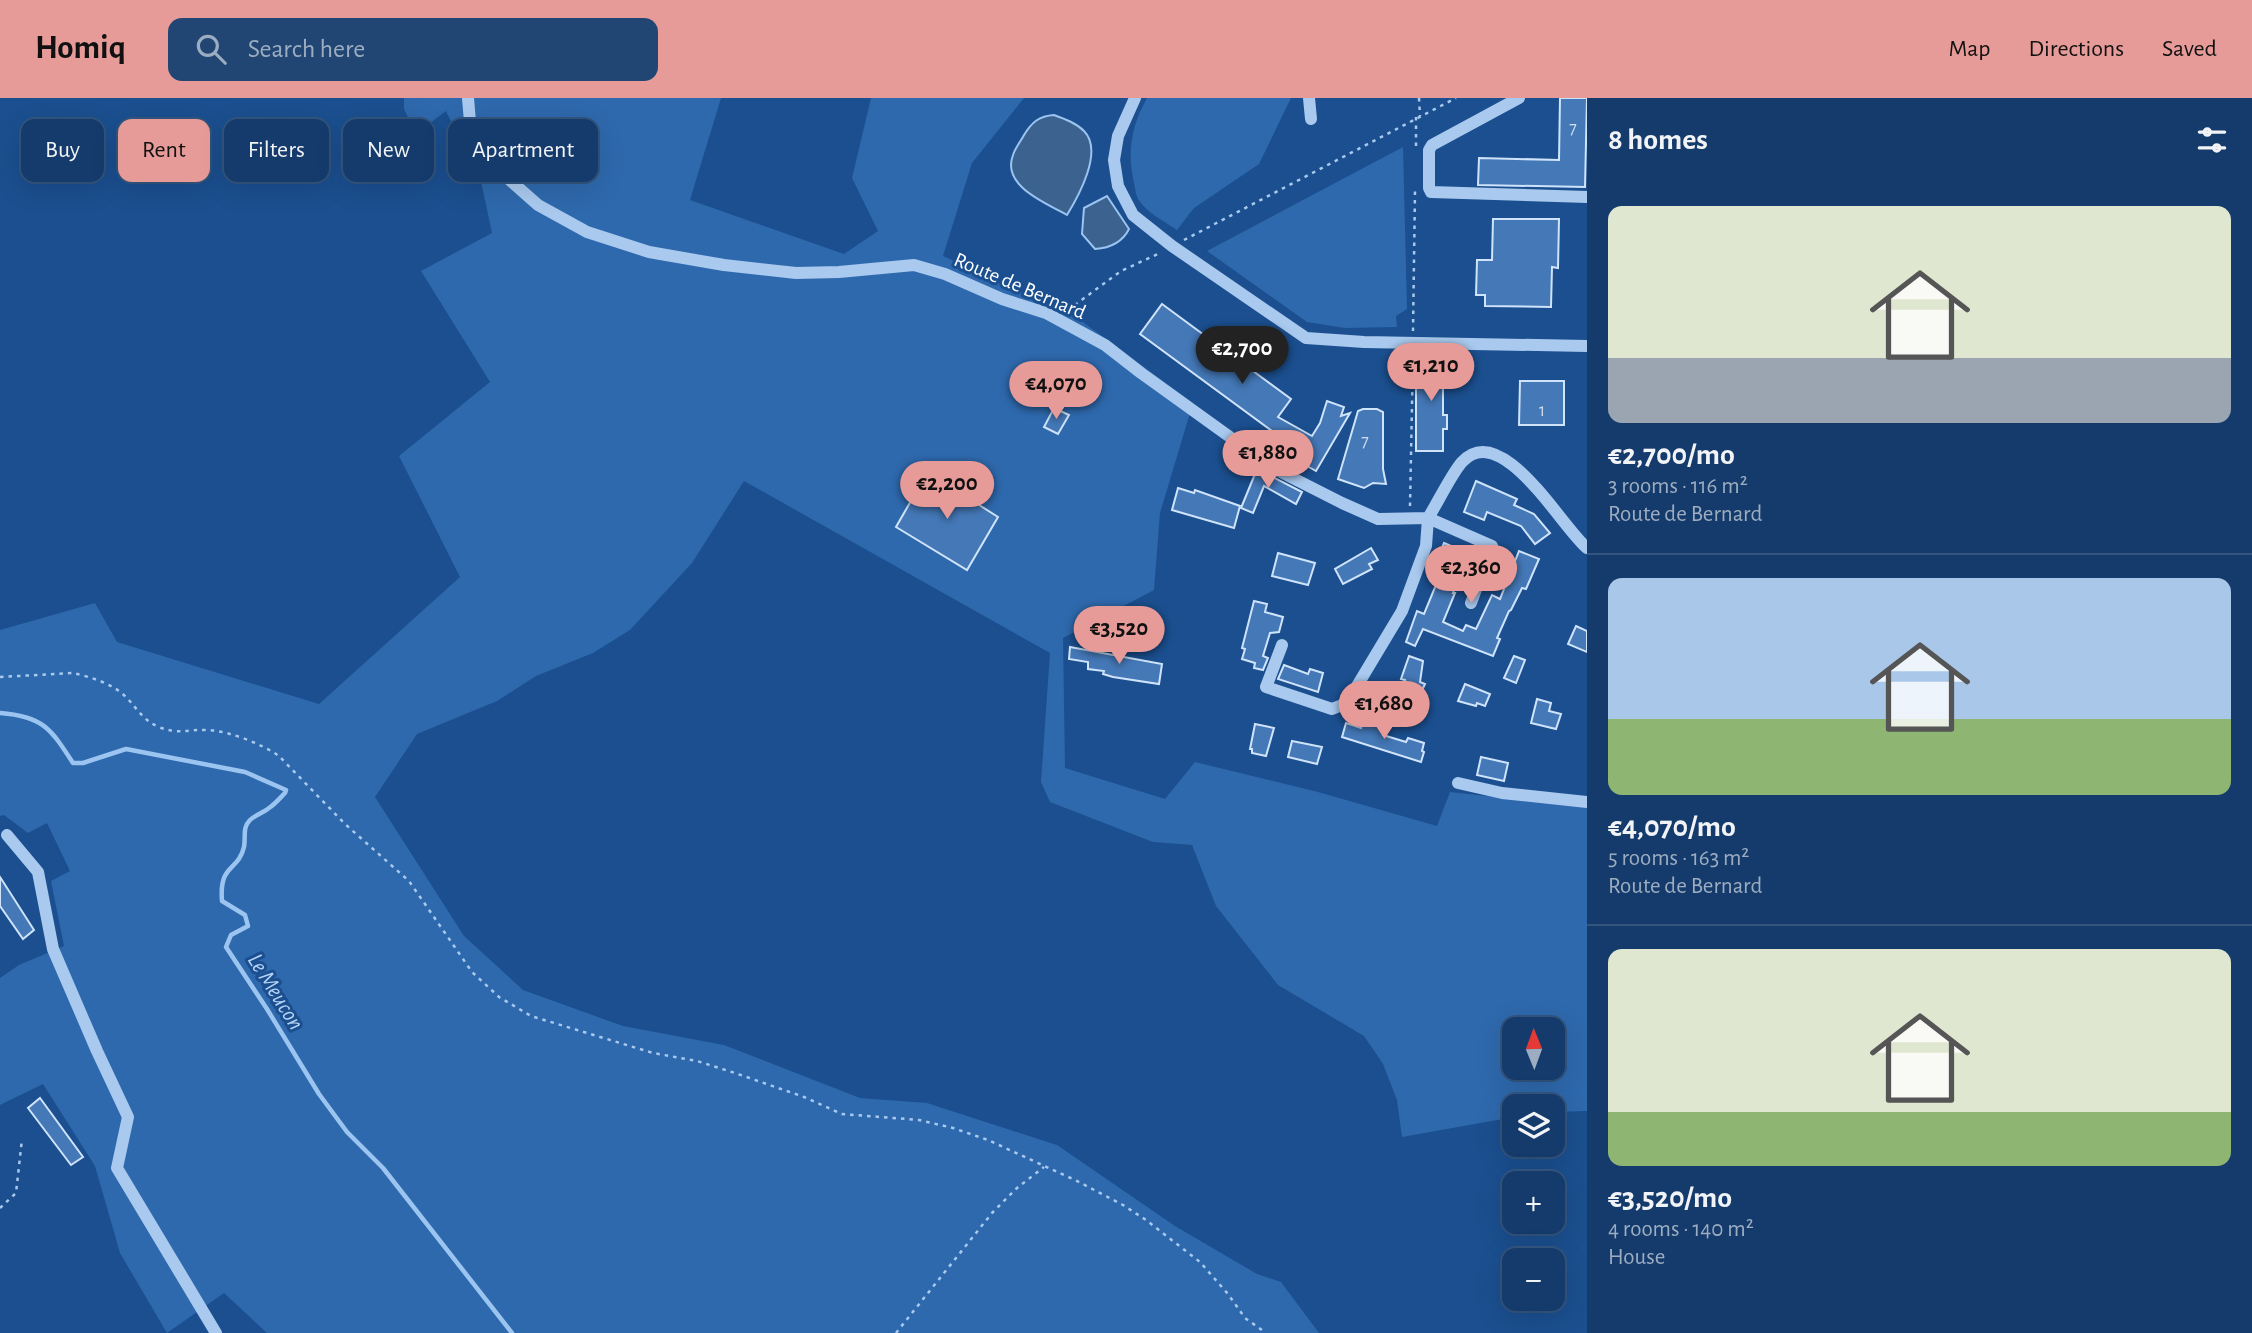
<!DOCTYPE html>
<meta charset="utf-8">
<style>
body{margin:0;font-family:"Alegreya Sans",sans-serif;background:#214673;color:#f1f3f6;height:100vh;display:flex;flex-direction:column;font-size:26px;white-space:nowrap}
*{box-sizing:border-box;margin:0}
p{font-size:23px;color:#9dadc1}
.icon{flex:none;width:38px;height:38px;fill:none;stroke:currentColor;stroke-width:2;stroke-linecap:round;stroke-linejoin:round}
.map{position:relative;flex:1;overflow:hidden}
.panel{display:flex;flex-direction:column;background:#143b6b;width:665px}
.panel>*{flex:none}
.hud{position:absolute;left:21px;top:21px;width:665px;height:63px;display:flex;gap:14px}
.needle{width:46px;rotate:359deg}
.controls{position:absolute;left:1502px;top:919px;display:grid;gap:14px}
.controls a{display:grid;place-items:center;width:63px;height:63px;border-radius:14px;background:#143b6b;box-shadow:0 7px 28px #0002,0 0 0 2px #33557e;font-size:35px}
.price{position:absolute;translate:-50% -60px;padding:0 16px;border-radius:24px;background:#e69b98;color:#111;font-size:23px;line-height:46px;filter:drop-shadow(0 2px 4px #0008)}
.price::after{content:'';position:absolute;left:50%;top:42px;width:21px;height:16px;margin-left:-10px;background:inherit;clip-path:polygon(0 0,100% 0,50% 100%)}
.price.on{background:#222;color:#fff}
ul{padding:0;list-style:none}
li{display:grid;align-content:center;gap:14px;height:371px;padding:0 21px}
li+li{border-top:2px solid #33557e}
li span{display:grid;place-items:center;height:217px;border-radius:14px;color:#555}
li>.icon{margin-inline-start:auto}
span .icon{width:126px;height:126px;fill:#fffc;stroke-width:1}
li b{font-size:30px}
h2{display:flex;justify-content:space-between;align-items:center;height:84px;padding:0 21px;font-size:30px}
.pill{padding:0 24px;border-radius:14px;background:#143b6b;box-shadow:0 7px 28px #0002,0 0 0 2px #33557e;font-size:24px;line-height:63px}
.pill.on{background:#e69b98;color:#111}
header{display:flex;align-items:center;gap:42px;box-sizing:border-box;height:98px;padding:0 35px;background:#e69b98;color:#111}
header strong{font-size:33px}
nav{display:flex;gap:38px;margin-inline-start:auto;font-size:24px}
.search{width:490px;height:63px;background:#214673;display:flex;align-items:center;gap:18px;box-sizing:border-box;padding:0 24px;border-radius:14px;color:#9dadc1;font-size:26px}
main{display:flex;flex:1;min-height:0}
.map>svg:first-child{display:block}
</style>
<header>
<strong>Homiq</strong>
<div class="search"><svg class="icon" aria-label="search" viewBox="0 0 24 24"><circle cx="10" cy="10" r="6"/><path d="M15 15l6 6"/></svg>Search here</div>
<nav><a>Map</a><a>Directions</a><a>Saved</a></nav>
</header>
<main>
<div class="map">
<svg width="1587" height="1235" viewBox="0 0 1587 1235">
<rect width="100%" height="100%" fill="#1b4f8f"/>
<g fill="#2e69ad" fill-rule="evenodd">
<path d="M404,0h317l-31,102 154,54 34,-23 -26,-53 19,-80h153l-52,65 -29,93 133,61 117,86 -33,110 -6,77 -91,48 2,130 100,31 30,-37 123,30 119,34 13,-34 137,15v304l-35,1v-6h-38v11l-112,20 -5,-37 -14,-36 -19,-28 -86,-51 -62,-79 -24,-61 -39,-3 -103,-40 -9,-20 9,-129 -306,-172 -52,82 -62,67 -37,23 -57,23 -39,25 -80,33 -42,63 89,139 59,54 100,36 101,19 136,53 67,5 130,42 118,81 82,48 24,8 38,51h-1052l-43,-40 -57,40 -47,-80 -25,-87 -52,-82 -43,21v-127l19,-13 45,-19 -13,-65 19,-10 -23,-48 -19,10 -24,-18 -4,1v-186l95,-27 22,39 202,62 141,-127 -61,-121 91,-74 -69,-111 71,-38 -10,-47 -36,-75 -30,23 -12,-25zM1514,931h38v39h-38z"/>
<path d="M1147,0h144l-32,66 -65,44 -17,22c-12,-8 -31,-18 -39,-31 -2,-4 -3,-11 -4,-16 -7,-32 -3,-56 13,-85z"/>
<polygon points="1403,49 1407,211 1396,218 1397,229 1345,230 1307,224 1207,153"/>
</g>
<g fill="#3c6290" stroke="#9cc4f0" stroke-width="2">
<path d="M1054,17c11,4 22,8 30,16 20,20 -6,66 -17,84 -21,-12 -66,-29 -54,-60 2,-7 8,-14 11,-20 8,-13 15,-19 30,-20z"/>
<path d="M1107,98l22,33c-7,14 -19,19 -34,20l-13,-15 2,-26z"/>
</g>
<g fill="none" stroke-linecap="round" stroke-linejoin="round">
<path stroke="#9cc4f0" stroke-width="4.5" d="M0,615c43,3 51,16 73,50h10l43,-14 119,23 41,18 -1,3c-5,5 -10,11 -16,15 -6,5 -14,7 -19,12 -8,8 -4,17 -6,27 -6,25 -25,16 -22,54l23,14 3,11 -17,9 -5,12 41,62 52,85 28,38 36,36 129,165"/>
</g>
<g fill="#4478b7" stroke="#cfe3fa" stroke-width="2">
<polygon points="1560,0 1587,0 1585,89 1478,87 1479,60 1559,62"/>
<polygon points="1493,121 1559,121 1558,170 1552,169 1551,209 1485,208 1485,197 1476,197 1477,162 1492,162"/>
<polygon points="1162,206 1291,301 1278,319 1312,338 1320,325 1327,303 1344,309 1341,318 1350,315 1316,373 1298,363 1301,359 1280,347 1283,341 1140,236"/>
<polygon points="1416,262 1454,262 1454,283 1443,284 1443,317 1447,317 1447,331 1443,331 1443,353 1416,353"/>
<polygon points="1520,283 1564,283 1564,327 1519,327"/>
<polygon points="1054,310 1069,317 1058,336 1044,329"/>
<polygon points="1363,311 1377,311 1383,314 1383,371 1386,386 1373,385 1364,390 1338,381 1358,313"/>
<polygon points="1257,371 1302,394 1296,406 1264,388 1253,415 1241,410"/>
<polygon points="927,375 955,392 961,381 971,388 965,398 998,419 967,472 896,429"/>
<polygon points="1476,383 1517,401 1514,407 1534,416 1550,435 1535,446 1521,428 1487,414 1484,422 1464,414"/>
<polygon points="1178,390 1194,395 1195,392 1240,408 1234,430 1172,412"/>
<polygon points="1444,445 1461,452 1450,487 1455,489 1453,495 1455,495 1443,524 1463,533 1466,527 1476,531 1492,497 1500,501 1519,453 1539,461 1526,491 1522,490 1511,512 1509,513 1497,540 1500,541 1493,558 1423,531 1415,548 1406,544 1417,513 1424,516 1443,470 1435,467"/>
<polygon points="1371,450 1378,462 1369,466 1372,471 1343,486 1335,471"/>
<polygon points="1278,455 1315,465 1308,487 1272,478"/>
<polygon points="1254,503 1267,506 1265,514 1283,519 1279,534 1270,535 1263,558 1268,560 1263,572 1254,570 1255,565 1242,561 1245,551 1242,550"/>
<polygon points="1576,528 1587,533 1587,554 1568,546"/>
<polygon points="1070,549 1162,566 1159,586 1113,579 1103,576 1104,573 1088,571 1088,564 1069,561"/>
<polygon points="1409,558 1423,563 1420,584 1425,586 1413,611 1397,606 1405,582 1401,581"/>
<polygon points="1514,558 1525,562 1516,585 1504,580"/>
<polygon points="1284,567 1308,576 1310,571 1323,575 1318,594 1278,581"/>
<polygon points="1465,586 1490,596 1485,608 1477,605 1476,608 1458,603"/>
<polygon points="1537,601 1551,605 1549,613 1561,616 1556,631 1531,625"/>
<polygon points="1363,623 1385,630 1383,637 1406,644 1408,640 1424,645 1422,653 1424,654 1421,664 1342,639 1346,625 1361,630"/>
<polygon points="1255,626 1274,630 1266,658 1252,655 1252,651 1250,651"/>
<polygon points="1292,643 1322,649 1317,666 1288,659"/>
<polygon points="1481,659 1508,665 1504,683 1477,677"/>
<polygon points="0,779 34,832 23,841 0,808"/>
<polygon points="40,1000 83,1059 71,1067 28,1010"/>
</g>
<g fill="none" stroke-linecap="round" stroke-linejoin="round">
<g stroke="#a9c9ee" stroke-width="2.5" stroke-dasharray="3.5 5" stroke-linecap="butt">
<polyline points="1419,0 1420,18"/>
<polyline points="1416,48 1416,19"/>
<polyline points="1184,142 1456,0"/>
<polyline points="1068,212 1121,173 1160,155"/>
<polyline points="1413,233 1415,93"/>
<polyline points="1410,408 1413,257"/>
<path d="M0,579l73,-4c18,4 41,11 54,25 11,12 17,23 32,29 19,8 30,2 49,3 21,1 54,14 71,26l66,68 64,57 63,91 27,25 32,19 122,37 44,8 38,12 69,24 38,17 77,6 34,8 35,12 89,41 46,24 23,15 54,42 28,32 17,24 21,15"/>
<polyline points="0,1110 16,1095 22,1041"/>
<polyline points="896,1235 992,1115 1017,1090 1044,1069"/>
</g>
<g stroke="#a9c9ee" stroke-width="12">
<path d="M468,0l2,24 24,44 44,39 49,27 62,20 75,13 72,8 43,-1 75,-7 31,9 57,25 44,14 59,32 36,28 132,95 69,35 36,16 50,-1c9,-14 24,-45 34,-56 40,-43 100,66 125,86"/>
<polyline points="1135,0 1118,38 1114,62 1118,88 1133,117 1172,148 1306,240 1364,244 1587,248"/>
<polyline points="1309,0 1311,21"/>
<polyline points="1519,0 1432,47 1429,52 1429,90 1431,94 1587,99"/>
<polyline points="1282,547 1266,589 1332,611 1342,607 1351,598 1402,513 1426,448 1428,420 1492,448 1471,505"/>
<polyline points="1458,685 1502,695 1587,704"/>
<polyline points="7,737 38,774 53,851 97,953 128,1019 117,1070 216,1235"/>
</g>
</g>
<g text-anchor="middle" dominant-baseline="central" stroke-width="6" stroke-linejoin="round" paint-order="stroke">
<g font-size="18" fill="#d0dded">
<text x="1573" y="31">7</text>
<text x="1542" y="313">1</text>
<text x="1365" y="344">7</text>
</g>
<g font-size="21" fill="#fff" stroke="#1b4f8f">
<text transform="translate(1020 188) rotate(23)">Route de Bernard</text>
</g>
<g font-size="23" font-style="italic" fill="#b5d3f5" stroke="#1b4f8f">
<text transform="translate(275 894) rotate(58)">Le Meucon</text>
</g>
</g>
</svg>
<div class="controls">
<a><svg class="needle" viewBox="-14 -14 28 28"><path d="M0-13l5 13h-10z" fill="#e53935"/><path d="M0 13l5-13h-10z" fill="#9dadc1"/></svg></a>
<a><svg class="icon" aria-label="layers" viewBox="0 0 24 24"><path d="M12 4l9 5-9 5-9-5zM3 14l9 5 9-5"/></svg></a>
<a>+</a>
<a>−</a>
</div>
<b class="price on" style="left:1242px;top:288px">€2,700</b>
<b class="price" style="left:1431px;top:305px">€1,210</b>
<b class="price" style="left:1056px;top:323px">€4,070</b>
<b class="price" style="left:1268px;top:392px">€1,880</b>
<b class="price" style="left:947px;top:423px">€2,200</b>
<b class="price" style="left:1471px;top:507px">€2,360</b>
<b class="price" style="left:1119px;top:568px">€3,520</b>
<b class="price" style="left:1384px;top:643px">€1,680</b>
<div class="hud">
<a class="pill">Buy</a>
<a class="pill on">Rent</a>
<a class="pill">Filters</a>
<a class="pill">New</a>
<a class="pill">Apartment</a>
</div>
</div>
<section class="panel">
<h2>8 homes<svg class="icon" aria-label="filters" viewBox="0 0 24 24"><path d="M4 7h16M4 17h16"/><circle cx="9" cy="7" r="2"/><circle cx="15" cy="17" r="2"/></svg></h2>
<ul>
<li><span style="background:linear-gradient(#dfe7d0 70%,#9aa5b1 0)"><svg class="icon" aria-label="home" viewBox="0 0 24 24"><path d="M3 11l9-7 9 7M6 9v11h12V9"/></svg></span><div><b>€2,700/mo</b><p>3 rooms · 116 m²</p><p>Route de Bernard</p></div></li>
<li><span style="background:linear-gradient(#a9c7e8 65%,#8fb573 0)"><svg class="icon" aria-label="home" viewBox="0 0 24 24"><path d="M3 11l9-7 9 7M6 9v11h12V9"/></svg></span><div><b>€4,070/mo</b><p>5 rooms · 163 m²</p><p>Route de Bernard</p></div></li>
<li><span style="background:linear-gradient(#dfe7d0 75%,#8fb573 0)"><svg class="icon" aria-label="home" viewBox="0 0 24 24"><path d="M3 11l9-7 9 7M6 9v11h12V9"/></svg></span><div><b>€3,520/mo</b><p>4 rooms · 140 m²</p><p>House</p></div></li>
</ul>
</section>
</main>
